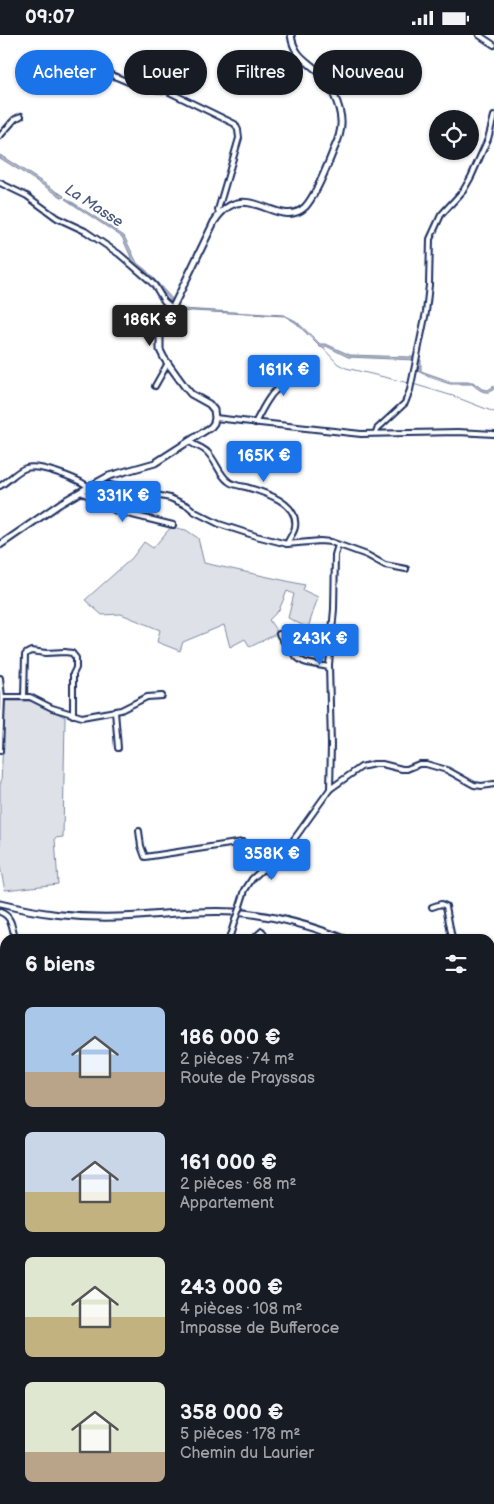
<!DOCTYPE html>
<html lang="fr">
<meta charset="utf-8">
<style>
body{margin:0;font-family:"Balsamiq Sans",sans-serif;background:#20242c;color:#f1f3f6;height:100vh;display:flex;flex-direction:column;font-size:19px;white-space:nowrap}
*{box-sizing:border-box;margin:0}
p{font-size:16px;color:#9ea1a6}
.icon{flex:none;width:28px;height:28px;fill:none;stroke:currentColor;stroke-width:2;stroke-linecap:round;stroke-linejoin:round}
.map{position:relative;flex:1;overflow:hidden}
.details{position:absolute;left:0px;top:899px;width:495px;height:571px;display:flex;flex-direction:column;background:#171b24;border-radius:15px 15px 0 0;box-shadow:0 1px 4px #0004}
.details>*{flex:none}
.banner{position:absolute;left:15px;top:15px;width:465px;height:45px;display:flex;gap:10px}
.controls{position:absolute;left:429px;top:75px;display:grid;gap:10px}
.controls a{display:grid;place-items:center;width:50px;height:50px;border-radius:50%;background:#171b24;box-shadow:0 1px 4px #0004;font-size:25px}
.price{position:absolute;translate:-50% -42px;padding:0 11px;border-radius:5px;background:#1a73e8;color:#fff;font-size:16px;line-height:32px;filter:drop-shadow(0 1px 2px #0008)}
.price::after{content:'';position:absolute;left:50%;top:30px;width:15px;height:11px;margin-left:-8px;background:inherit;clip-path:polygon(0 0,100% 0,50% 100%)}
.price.on{background:#222;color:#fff}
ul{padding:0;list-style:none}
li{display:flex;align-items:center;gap:15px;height:125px;padding:0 25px}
li span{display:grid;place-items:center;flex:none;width:140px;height:100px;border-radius:8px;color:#555}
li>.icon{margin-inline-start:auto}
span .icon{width:60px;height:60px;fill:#fffc;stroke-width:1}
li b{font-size:21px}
h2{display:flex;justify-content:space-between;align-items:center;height:60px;padding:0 25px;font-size:21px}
.tag{padding:0 18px;border-radius:22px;background:#171b24;box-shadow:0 1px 4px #0004;font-size:18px;line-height:45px}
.tag.on{background:#1a73e8;color:#fff}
.status{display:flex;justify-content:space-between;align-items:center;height:35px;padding:0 25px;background:#171b24;direction:ltr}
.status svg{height:14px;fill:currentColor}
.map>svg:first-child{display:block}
</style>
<div class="status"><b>09:07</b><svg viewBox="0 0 49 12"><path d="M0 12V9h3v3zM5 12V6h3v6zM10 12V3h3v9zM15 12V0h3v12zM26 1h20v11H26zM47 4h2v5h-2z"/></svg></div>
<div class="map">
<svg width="494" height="1469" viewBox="0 0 494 1469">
<rect width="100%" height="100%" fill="#fff"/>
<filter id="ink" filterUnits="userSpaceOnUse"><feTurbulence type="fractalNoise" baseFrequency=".02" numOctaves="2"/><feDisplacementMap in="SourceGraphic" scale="10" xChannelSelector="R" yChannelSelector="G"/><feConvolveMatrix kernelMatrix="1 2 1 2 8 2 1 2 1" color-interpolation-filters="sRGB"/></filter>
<g filter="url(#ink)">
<g fill="#eff0f4">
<polygon points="494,1059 494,1187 490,1190 490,1061"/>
<polygon points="5,1211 5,1370 0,1366 0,1213"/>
</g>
<g fill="#dee1e7" stroke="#7c88a2">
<polygon points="171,492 186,495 198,503 204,528 305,550 303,555 318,562 308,593 288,583 294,559 287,556 279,575 269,585 278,598 250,612 245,604 230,612 224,590 183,607 180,616 157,607 160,595 121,579 102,580 85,565 132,523 144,507 153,513"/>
<polygon points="5,666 32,666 65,682 63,802 55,803 58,849 5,855 0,832 0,750 1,747"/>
<polygon points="494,1187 494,1268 490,1267 490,1190"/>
<polygon points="182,1465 274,1465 275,1469 321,1467 321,1469 174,1469 175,1466"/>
<polygon points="381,1465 469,1465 470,1469 381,1469"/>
</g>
<g fill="#b5bbca" stroke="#77839f">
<polygon points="0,120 64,161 63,163 0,123"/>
<polygon points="66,163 124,201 137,228 146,235 174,266 173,268 144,235 134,229 122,202 65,164"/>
<polygon points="176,269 182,274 284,280 296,286 320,309 326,309 350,320 410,322 415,322 415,325 348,322 326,311 323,313 320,312 296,288 285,281 192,276 182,277 175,271"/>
<path d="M418,324l3,1v11l31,11h21l9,7 6,1 6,-4v3c-8,7 -15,1 -22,-5h-22l-21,-7 -11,-6z"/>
</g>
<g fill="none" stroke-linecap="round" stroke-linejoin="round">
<g stroke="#77839f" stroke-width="1">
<polyline points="323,313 338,329 346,333 409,348"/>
<polyline points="413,349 453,361 494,377"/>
</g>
<defs>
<g id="minor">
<polyline points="479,0 494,10"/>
<polyline points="107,34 107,38 140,52 167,56 235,89 238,95 239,103 220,168 218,175 219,178"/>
<polyline points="134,42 154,49 165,55"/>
<polyline points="0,101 15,84 21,81"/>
<polyline points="0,148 27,161 57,183 85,196 119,219 148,244 155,251 164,266 172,273"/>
<polyline points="155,351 168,328"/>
<polyline points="215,383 361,399 458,397 494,399"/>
<path d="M255,388c5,-9 9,-18 15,-26 8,-13 19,-9 22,-28"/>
<polyline points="376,398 377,394 405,368 410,355 426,277 429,250 430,204 441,180 463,156 471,142 488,104 494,81"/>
<path d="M189,406c5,5 14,6 19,12 8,8 11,21 20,28 4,4 12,5 18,6 17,5 53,15 49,40 -1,6 -6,11 -8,17"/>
<path d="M0,451c9,-5 16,-15 26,-18 13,-4 49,10 60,17l1,3"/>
<polyline points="92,451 110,450 170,463 188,471 195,477 219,489 256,501 287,509 320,506 331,507 367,520 385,530 406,534"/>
<polyline points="81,457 116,476 173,490"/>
<path d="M279,599c5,9 16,24 25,28 8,3 17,3 25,5"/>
<polyline points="0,643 2,662 0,716"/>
<polyline points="2,662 30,662 52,673 82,682 121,675 147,662 162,661"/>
<polyline points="24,662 25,620 27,618 31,616 46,618 65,617 72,618 76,623 76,633 73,639 73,680"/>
<polyline points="115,676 118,713"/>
<polyline points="330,754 331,710 329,630 334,574 335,520 338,510"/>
<polyline points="139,796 141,811 145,822 243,807 246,821 250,827 258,828 269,838 275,827"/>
<polyline points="240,871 245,855 252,844 292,807 330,754 361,732 374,729 382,729 402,734 407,734 419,729 426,729 447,735 474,750 482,751 494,749"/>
<polyline points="432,872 441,869 446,871 452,904"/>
<path d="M0,877c12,4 12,15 15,27"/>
<polyline points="229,904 235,885"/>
<polyline points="253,904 262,896 266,904"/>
<polyline points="490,949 494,950"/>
<polyline points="4,1043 5,978"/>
<polyline points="0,1174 5,1170"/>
<polyline points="0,1252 5,1254"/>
<polyline points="490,1270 494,1271"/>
<polyline points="490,1286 494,1293"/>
<polyline points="0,1369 5,1373"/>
<polyline points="490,1434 494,1435"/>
<polyline points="0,1435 5,1437"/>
<polyline points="0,1450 5,1452"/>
<polyline points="31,1465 41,1469"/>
<polyline points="147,1465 148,1469"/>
<polyline points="332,1468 345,1467"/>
</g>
<g id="major">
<path d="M0,510l61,-42 26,-15 22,-12 46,-13 56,-36 3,-4 1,-5 -1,-8 -5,-6 -18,-10 -6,-7 -21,-29 -4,-8v-16l54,-112c30,-48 64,10 91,-15 11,-11 23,-43 29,-58 10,-20 9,-34 0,-54 -4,-8 -8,-16 -14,-22 -14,-13 -26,-17 -29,-38"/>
<path d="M0,869c41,10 75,14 117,13 39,-1 78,-8 117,-5 39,3 75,13 111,27"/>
<polyline points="490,960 494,962"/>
<polyline points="490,1062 494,1061"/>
<polyline points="0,1267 5,1266"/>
</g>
</defs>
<use href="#minor" stroke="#1b2f5e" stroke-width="8"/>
<use href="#major" stroke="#1b2f5e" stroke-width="9"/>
<use href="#minor" stroke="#fff" stroke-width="4"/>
<use href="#major" stroke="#fff" stroke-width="5"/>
<defs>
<polyline id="minor-bridge" points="235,885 240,871"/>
</defs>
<use href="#minor-bridge" stroke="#1b2f5e" stroke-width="8" stroke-linecap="butt"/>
<use href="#minor-bridge" stroke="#fff" stroke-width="4"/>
</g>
</g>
<g text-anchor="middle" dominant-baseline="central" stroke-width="4" stroke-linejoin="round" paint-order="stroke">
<g font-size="15" font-style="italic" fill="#49597e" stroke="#fff">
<text transform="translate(94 171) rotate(33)">La Masse</text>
</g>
</g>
</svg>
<div class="controls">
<a><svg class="icon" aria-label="locate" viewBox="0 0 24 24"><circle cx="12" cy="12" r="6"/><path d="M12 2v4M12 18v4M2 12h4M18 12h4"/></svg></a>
</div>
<b class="price on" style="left:150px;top:312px">186K €</b>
<b class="price" style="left:284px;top:362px">161K €</b>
<b class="price" style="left:264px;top:448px">165K €</b>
<b class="price" style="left:123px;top:488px">331K €</b>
<b class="price" style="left:320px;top:631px">243K €</b>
<b class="price" style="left:272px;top:846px">358K €</b>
<div class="banner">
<a class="tag on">Acheter</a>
<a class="tag">Louer</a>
<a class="tag">Filtres</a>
<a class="tag">Nouveau</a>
</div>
<section class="details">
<h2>6 biens<svg class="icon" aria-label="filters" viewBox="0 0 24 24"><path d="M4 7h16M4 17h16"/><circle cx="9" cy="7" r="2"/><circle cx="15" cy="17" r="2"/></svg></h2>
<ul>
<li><span style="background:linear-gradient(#a9c7e8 65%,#b9a48a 0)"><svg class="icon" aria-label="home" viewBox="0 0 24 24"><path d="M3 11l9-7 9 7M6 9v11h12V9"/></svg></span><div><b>186 000 €</b><p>2 pièces · 74 m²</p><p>Route de Prayssas</p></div></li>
<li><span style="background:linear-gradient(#c9d6e8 60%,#c2b280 0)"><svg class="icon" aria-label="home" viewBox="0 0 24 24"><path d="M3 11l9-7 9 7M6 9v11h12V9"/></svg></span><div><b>161 000 €</b><p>2 pièces · 68 m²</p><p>Appartement</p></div></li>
<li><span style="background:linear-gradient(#dfe7d0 60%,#c2b280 0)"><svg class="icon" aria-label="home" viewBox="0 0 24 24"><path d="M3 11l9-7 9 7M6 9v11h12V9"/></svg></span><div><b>243 000 €</b><p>4 pièces · 108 m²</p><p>Impasse de Bufferoce</p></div></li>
<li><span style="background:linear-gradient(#dfe7d0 70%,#b9a48a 0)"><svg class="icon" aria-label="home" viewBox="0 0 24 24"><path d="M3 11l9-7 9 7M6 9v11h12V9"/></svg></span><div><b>358 000 €</b><p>5 pièces · 178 m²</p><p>Chemin du Laurier</p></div></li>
</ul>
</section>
</div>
